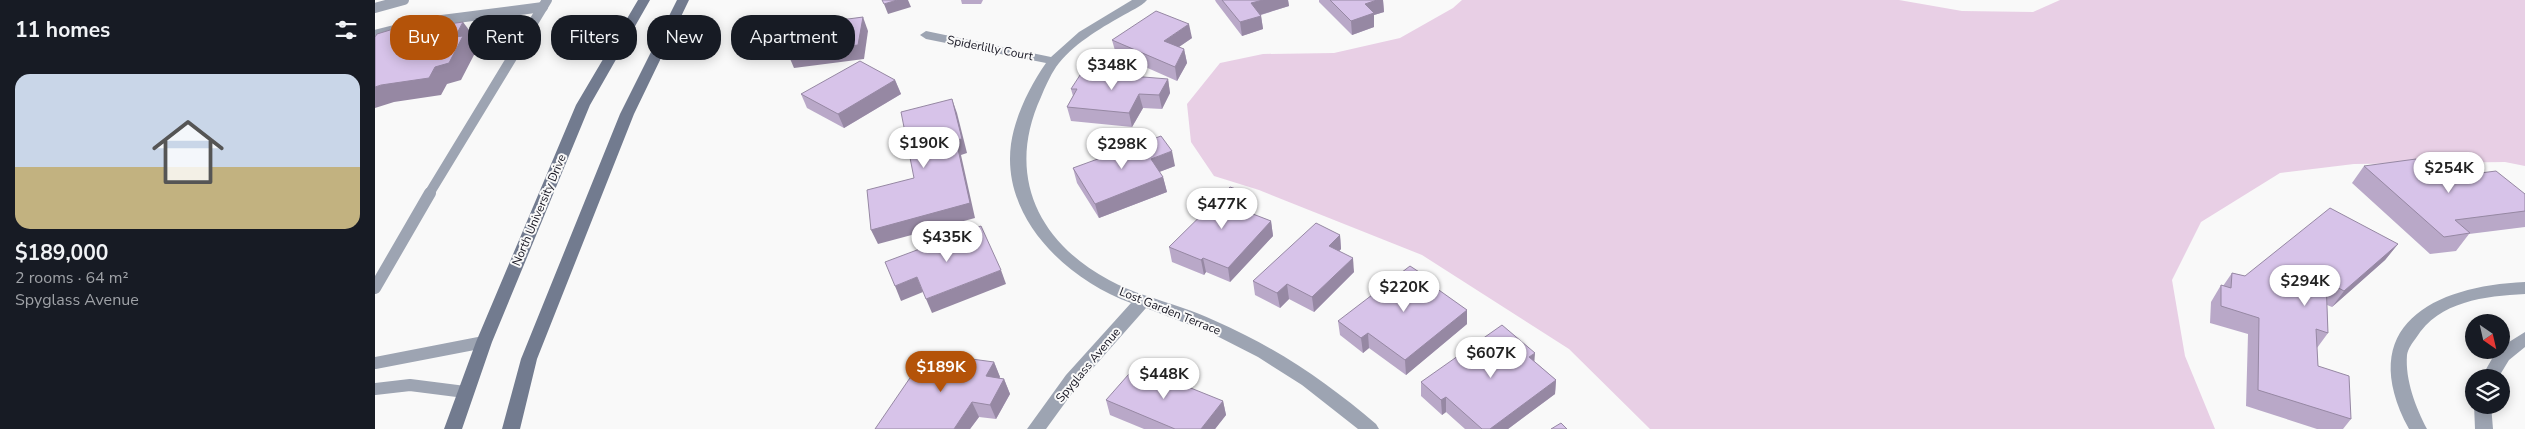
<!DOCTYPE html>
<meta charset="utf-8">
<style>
body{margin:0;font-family:"Nunito Sans",sans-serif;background:#242831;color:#f1f3f6;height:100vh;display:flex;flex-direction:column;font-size:19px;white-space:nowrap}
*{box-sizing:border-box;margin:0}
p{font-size:16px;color:#9ea1a6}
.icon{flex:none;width:28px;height:28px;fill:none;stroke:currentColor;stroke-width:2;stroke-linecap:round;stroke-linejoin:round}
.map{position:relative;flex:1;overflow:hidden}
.panel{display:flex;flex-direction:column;background:#171b24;width:375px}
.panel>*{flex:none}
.guide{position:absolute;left:15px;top:15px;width:475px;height:45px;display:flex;gap:10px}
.needle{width:32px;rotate:146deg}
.fabs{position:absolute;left:2090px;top:314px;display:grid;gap:10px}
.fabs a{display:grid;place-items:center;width:45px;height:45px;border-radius:50%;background:#171b24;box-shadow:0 2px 12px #0003;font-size:25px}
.price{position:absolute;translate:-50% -42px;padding:0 11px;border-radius:18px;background:#fff;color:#222;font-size:16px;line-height:32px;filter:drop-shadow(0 1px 2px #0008)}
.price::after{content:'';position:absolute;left:50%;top:30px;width:15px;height:11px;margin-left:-8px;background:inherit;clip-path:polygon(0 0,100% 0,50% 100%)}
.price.current{background:#b45309;color:#fff}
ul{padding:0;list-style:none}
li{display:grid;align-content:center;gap:10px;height:265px;padding:0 15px}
li span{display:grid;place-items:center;height:155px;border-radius:15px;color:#555}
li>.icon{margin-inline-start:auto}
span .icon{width:90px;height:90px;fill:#fffc;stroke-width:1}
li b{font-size:21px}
h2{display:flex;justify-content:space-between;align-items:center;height:60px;padding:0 15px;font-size:21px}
.tag{padding:0 18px;border-radius:20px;background:#171b24;box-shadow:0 2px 12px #0003;font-size:18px;line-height:45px}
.tag.current{background:#b45309;color:#fff}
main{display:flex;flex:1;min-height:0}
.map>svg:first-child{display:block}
</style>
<main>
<section class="panel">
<h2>11 homes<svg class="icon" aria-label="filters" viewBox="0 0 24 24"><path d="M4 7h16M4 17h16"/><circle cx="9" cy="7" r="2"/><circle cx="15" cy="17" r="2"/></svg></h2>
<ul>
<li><span style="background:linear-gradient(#c9d6e8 60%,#c2b280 0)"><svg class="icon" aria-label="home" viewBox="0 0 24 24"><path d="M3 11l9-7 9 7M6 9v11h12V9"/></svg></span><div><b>$189,000</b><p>2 rooms · 64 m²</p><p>Spyglass Avenue</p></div></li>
</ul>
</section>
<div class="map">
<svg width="2150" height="429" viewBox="0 0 2150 429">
<rect width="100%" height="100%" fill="#f9f9f9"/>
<polygon fill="#e8cfe5" points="1087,0 1524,0 1587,11 1658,12 1685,0 2150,0 2150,166 2130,162 1979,164 1905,173 1826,222 1797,280 1810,356 1840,429 1275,429 1194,349 1047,255 884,190 839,176 816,142 812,104 845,63 888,54 959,53 1025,38 1078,8"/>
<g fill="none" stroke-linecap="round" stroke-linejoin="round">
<g stroke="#9da4b2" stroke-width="10">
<polyline points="0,8 29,0"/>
<polyline points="0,35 51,22 168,7"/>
<polyline points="54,194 172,0"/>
</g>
<g stroke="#9da4b2" stroke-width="12">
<polyline points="0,288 55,193"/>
<polyline points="0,363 109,342"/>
<polyline points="0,389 35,385 90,392"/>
</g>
<g fill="#9da4b2" fill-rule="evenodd">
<path d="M757,0h15c-6,7 -17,11 -25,16 -23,13 -50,29 -66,51 -6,9 -11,20 -15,30 -35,76 -5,144 68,183 23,13 49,19 74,28 21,7 42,17 62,27 48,24 91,55 131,89l3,5h-21l-56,-44 -44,-28 -47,-24 -65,-25 -68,77 -32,44h-19l39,-54 65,-72c-64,-23 -130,-85 -120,-159 4,-28 19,-58 35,-81l-120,-24 -6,-4 6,-4 125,26 28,-25z"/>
<path d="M2150,282v12c-40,2 -86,7 -109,44 -4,5 -8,11 -9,17 -2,25 9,53 20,74h-18c-55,-103 24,-143 116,-147z"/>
<polygon points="2150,332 2150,347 2134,360 2123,378 2106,378 2122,350 2126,350 2126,347"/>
<polygon points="2099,404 2116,405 2118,429 2100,429"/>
</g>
<g fill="#727b8f" fill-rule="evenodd">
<polygon points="263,0 275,0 215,105 117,342 87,429 69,429 101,342 201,105"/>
<polygon points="302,0 314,0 259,114 162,359 145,429 127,429 146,359 245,114"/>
</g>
</g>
<g fill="#b9a8c8">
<polygon points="586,0 608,0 606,4 587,4"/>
<polygon points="840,0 913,0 914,6 886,15 888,29 867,36 841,2"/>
<polygon points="944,0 1008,0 1009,12 999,15 999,27 977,35 944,2"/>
<polygon points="817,38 804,47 809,49 812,63 802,81 741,54 737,40"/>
<polygon points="793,79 795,93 787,109 768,108 757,127 696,121 692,107 698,96 696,89"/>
<polygon points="520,80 526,94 469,128 432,108 426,94"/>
<polygon points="800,166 784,172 788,177 792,192 724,218 702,183 698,168"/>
<polygon points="1989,166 2050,167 2150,194 2150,227 2094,234 2081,251 2055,254 1977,183"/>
<polygon points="879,195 881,210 877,214 896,221 898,236 855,282 831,272 829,275 797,262 794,247"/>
<polygon points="965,235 966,249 964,251 979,272 939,312 914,299 905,308 880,295 878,281"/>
<polygon points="2023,244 2010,260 1957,307 1952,305 1953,333 1942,348 1943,366 1976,419 1968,429 1942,429 1871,406 1873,334 1835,323 1836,302 1846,285 1848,286 1857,273 1870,276"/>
<polygon points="1064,285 1064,291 1092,310 1092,324 1031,375 994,348 988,353 965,335 963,321"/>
<polygon points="619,362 625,377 624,378 629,379 635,394 621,419 604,417 595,429 500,429"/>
<polygon points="1160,362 1181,380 1180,394 1133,429 1090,429 1071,412 1067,415 1046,396 1046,382"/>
<polygon points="731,400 848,401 851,415 840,429 769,429 735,415"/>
</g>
<g fill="#9688a3">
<polygon points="522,0 533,0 536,7 513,14 509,4"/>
<polygon points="888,0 913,0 914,6 878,17 876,3"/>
<polygon points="1002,0 1008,0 1009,12 999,15 999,27 977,35 976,21 990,4"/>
<polygon points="886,16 888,29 867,36 865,22"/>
<polygon points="488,17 493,31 489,59 419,68 413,54"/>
<polygon points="88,22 100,38 96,47 100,53 86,80 72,84 66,95 19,102 0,108 0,87 60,67 80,37"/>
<polygon points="814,24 817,38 792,55 789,41"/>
<polygon points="809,49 812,63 802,81 800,67"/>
<polygon points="793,79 795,93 787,109 784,95"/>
<polygon points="520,80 526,94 469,128 463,114"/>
<polygon points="764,94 768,108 757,127 754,113"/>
<polygon points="577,99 582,113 592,153 586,155 600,218 503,244 496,230 581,140"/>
<polygon points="797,151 800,166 779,174 776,159"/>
<polygon points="788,177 792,192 724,218 720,204"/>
<polygon points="879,195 881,210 868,224 865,209"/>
<polygon points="896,221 898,236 855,282 853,268"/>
<polygon points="965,235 966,249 955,261 954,246"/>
<polygon points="2023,244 2010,260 1957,307 1969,291"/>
<polygon points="828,258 831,272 829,275 826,260"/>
<polygon points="978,258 979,272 939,312 937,297"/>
<polygon points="626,270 631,284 557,313 551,299"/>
<polygon points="542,277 548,292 526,301 520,286"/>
<polygon points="912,284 914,299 905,308 902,293"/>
<polygon points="1092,310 1092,324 1031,375 1030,360"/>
<polygon points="993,333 994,348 988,353 986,338"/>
<polygon points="1160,353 1159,367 1154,357"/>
<polygon points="619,362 625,377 617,391 611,376"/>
<polygon points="629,379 635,394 621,419 615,405"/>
<polygon points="1181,380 1180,394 1133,429 1115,429"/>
<polygon points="1071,397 1071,412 1067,415 1066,400"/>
<polygon points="848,401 851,415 840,429 826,429"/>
<polygon points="597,402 604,417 595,429 579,429"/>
</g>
<g fill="#d7c3e9" stroke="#9688a3">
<polygon points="507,0 522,0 509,4"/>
<polygon points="847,0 888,0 876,3 886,16 865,22"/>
<polygon points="955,0 1002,0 990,4 999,13 976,21"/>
<polygon points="781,11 814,24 789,41 809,49 800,67 737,40"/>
<polygon points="488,17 483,45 413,54 421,26"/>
<polygon points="88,22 80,37 88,36 74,63 60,67 54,78 6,85 0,87 0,37 2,34 25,27 25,31"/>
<polygon points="485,61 520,80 463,114 426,94"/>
<polygon points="707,72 793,79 784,95 764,94 754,113 692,107 702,89 696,89"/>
<polygon points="577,99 587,139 581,140 595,203 496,230 492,190 539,178 526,112"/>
<polygon points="786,136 797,151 776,159 788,177 720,204 698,168"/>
<polygon points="2041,159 2050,167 2069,165 2082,176 2121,171 2150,194 2150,211 2080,220 2095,233 2069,237 1989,166"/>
<polygon points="855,187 879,195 865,209 896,221 853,268 828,258 826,260 794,247"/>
<polygon points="1955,208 2023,244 1969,291 1951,281 1953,333 1941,329 1943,366 1974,376 1976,419 1883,390 1884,318 1846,306 1846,285 1856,288 1857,273 1870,276"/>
<polygon points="941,223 965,235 954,246 978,258 937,297 912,284 902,293 878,281"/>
<polygon points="606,226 626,270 551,299 542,277 520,286 510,262"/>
<polygon points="1035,266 1064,285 1061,288 1092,310 1030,360 993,333 986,338 963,321"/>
<polygon points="1127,325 1160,353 1154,357 1181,380 1115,429 1107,429 1071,397 1066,400 1046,382"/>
<polygon points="552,353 619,362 611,376 629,379 615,405 597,402 579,429 500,429"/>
<polygon points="761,366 848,401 826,429 800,429 731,400"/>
<polygon points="1186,423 1192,429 1176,429"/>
</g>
<g text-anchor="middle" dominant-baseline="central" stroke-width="4" stroke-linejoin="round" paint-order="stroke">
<g font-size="12" fill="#161521" stroke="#f9f9f9">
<text transform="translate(615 48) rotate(11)">Spiderlilly Court</text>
<text transform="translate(164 210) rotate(-67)">North University Drive</text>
<text transform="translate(795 311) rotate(22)">Lost Garden Terrace</text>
<text transform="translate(713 365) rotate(-50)">Spyglass Avenue</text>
</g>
</g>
</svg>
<div class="fabs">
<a><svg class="needle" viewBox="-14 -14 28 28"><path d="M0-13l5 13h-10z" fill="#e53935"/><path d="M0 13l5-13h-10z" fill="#9ea1a6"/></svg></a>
<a><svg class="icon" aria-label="layers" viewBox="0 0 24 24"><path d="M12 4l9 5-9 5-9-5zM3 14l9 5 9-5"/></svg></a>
</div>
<b class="price" style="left:737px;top:91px">$348K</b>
<b class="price" style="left:549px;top:169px">$190K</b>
<b class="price" style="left:747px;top:170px">$298K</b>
<b class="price" style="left:2074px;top:194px">$254K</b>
<b class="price" style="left:847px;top:230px">$477K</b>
<b class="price" style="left:572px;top:263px">$435K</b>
<b class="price" style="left:1930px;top:307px">$294K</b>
<b class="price" style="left:1029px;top:313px">$220K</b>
<b class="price" style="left:1116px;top:379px">$607K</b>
<b class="price current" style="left:566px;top:393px">$189K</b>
<b class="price" style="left:789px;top:400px">$448K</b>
<div class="guide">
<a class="tag current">Buy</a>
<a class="tag">Rent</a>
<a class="tag">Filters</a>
<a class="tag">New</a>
<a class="tag">Apartment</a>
</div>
</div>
</main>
